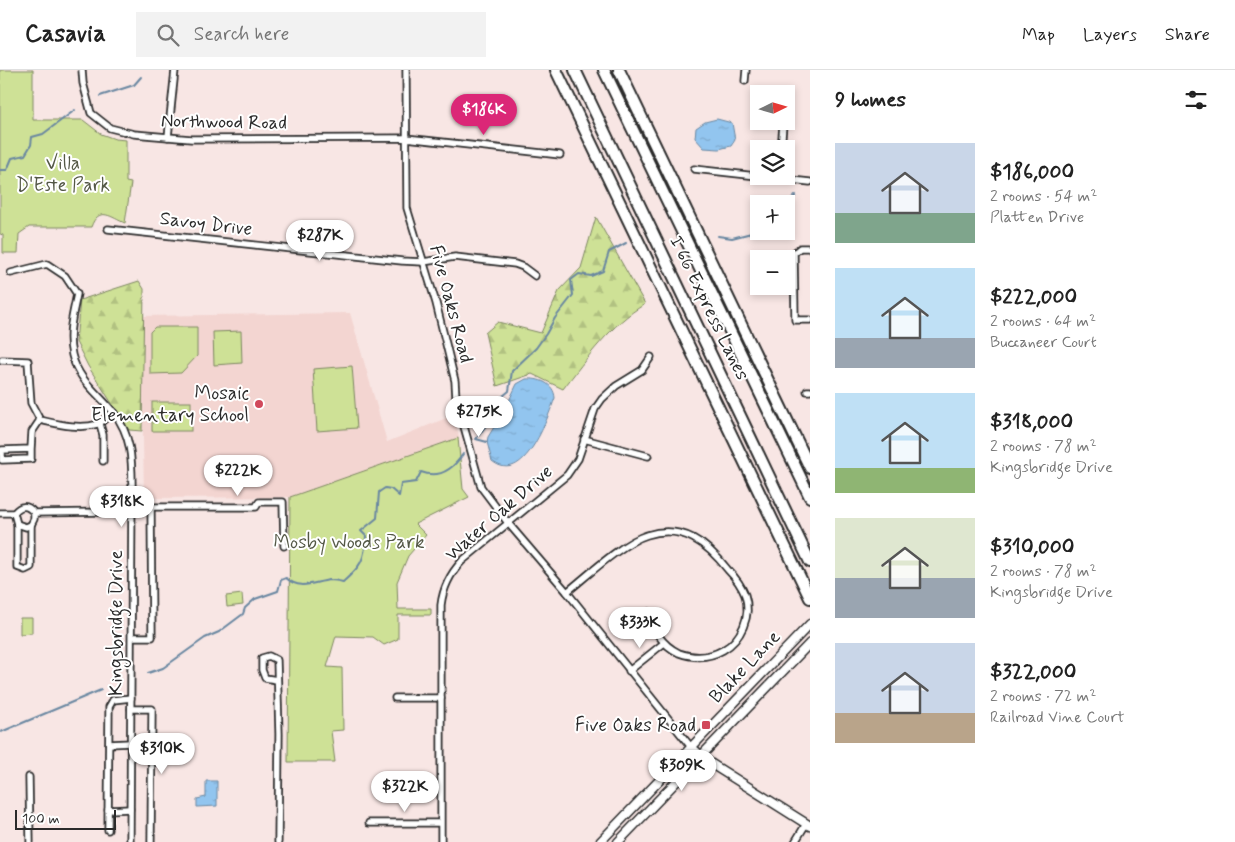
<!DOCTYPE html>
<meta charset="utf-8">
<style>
body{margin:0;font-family:Mynerve,sans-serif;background:#f2f2f2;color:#222;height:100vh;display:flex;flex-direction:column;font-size:19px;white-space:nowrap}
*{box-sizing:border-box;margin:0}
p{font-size:16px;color:#767676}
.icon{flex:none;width:28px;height:28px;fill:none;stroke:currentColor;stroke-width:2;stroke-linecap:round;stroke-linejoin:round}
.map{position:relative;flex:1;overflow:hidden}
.side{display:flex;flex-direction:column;background:#fff;width:425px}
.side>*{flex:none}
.needle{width:32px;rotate:85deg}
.tools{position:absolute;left:750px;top:15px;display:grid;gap:10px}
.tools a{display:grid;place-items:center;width:45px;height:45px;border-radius:0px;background:#fff;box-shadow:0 2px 8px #0003;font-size:25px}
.scale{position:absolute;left:15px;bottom:12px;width:101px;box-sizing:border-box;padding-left:5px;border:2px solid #2b2b2b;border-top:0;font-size:14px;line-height:18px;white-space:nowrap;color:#2b2b2b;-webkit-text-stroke:4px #fff;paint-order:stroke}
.price{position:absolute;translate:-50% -42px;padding:0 11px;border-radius:18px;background:#fff;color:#222;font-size:16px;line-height:32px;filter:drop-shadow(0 1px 2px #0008)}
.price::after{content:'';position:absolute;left:50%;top:30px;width:15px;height:11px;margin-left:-8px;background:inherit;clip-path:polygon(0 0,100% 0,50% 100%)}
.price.current{background:#db2777;color:#fff}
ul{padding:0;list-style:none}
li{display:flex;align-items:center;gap:15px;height:125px;padding:0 25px}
li span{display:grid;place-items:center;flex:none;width:140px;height:100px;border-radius:0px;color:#555}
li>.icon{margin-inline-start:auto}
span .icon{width:60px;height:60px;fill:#fffc;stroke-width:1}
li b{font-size:21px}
h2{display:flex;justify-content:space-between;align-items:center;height:60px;padding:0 25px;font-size:21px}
header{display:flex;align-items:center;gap:30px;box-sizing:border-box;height:70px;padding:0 25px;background:#fff;border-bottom:1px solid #e0e0e0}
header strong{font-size:24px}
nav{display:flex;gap:28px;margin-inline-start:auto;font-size:18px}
.search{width:350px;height:45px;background:#f2f2f2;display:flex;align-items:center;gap:12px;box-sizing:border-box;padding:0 18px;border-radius:0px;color:#767676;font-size:19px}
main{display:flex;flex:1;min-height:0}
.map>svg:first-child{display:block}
</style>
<header>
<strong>Casavia</strong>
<div class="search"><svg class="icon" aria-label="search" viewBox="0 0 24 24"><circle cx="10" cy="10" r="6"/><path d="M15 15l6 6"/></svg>Search here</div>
<nav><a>Map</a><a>Layers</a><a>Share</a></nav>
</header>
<main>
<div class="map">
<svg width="810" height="772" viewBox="0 0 810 772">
<defs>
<pattern id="forest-firs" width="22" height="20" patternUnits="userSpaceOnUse" patternTransform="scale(1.25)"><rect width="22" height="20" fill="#cee196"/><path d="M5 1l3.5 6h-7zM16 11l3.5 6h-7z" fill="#b1c181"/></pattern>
<pattern id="water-ripples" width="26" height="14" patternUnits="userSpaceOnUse" patternTransform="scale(1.25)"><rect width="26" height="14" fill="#92c5ef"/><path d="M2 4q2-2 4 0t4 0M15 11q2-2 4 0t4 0" fill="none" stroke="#7ea9cd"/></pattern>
</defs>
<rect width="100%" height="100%" fill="#f8e6e4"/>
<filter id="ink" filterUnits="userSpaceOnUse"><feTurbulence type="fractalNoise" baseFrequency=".02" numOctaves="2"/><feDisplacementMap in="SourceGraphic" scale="10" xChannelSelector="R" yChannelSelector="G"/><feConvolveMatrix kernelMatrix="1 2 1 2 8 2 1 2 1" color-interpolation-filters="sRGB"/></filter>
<g filter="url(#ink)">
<polygon fill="#f3d5d1" points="350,243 387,372 454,345 459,368 291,427 144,428 141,246"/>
<g fill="url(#forest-firs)" stroke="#7c8660">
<path d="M596,147l49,87c-34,20 -58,54 -82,85l-31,-15 -35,12 -12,-53 13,-11 43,11 18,-42 22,-23z"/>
<polygon points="139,211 144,219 142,361 129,360 88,296 76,272 80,230"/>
</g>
<g fill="#cee196" stroke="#7c8660">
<path d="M0,0h33v50h50l18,14 14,5 11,1v42l5,1 -6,40c-13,-5 -26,-18 -34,4h-62l-10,7 -1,19h-15v-18l-3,-1z"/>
<polygon points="155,257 197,257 197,286 181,303 150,304 150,262"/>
<polygon points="241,261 242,293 214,295 213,262"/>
<polygon points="352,296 357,358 317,361 313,299"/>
<rect x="152" y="332" width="39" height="29"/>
<polygon points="458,368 463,419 469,427 415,454 426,465 408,486 397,512 398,539 431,539 431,545 398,545 398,569 384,575 373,567 336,566 327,597 342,598 343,660 331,661 335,692 288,692 290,427"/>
<polygon points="242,524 243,535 227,537 226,526"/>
<polygon points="20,548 32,548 32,563 20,564"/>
</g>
<g fill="url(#water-ripples)" stroke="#6987a1">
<polygon points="717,49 732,53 735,70 731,76 719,79 704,78 695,68 696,58 705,52"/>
<path d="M526,309c13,-1 28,4 29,19 -8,21 -31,89 -63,63l-5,-19 1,-5 17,-28 12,-25z"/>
<polygon points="206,711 217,711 217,736 197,737 197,729 206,727"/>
</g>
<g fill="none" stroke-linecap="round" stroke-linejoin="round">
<g stroke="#6987a1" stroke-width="2">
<polyline points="100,26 134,15 141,7"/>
<polyline points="0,100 7,100 12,88 25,85 31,75 32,67 43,64 75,40"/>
<polyline points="786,136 796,125"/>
<polyline points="718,166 732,168 759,161"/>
<polyline points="487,372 476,369 494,345 497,331 509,321 512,301 536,278 546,264 555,248 573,225 571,210 579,204 591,206 603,201 609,182 626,173"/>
<path d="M148,603l15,-5 42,-30 14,-6 24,-18 2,-6 10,-9 23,-8 3,-11 5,-2c15,13 27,4 44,2 4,0 9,1 13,2 18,-16 22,-22 23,-46l-5,-5 16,-13 2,-26 6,-4 6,1 8,7 2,-12 15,-2 5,-10c18,7 32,-3 42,-18"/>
<polyline points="1,662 101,620"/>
</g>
<defs>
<g id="street">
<polyline points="82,0 83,13 91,43 110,58 134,64 191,69 406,68 560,85"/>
<polyline points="406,0 407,138 436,233 455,311 456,328 481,417 508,453 567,522 691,677"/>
<polyline points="745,11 746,0"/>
<polyline points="168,67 175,0"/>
<polyline points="781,79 783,55"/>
<polyline points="694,99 810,112"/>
<polyline points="108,159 402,191 423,192 455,187 515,194 523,197 535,206"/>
<polyline points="810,178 800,178 794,183 795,250 810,250"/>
<path d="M11,203l36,-9 18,12 12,18c-4,20 -10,40 -5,61 6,25 26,38 42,58 17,22 18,45 18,72l-2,357"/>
<path d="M2,290l26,1 3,42 9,17c18,4 39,10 58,4 5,-2 10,-9 15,-13"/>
<polyline points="807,321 810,321"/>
<polyline points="100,354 103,365 103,391"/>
<polyline points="584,369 648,386"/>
<polyline points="31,379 31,389 2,390 2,380 31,379 32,362 40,350"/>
<path d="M0,443h14c6,-8 13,-9 20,0l75,-1 42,-5h105l3,-5h24l1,44"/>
<polyline points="14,443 17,454 17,497 25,500 31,497 31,455 34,449 34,443"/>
<polyline points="17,454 26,457 31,455"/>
<path d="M567,522c20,-16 56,-50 80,-57 36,-11 60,8 81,35 7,7 13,15 17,25 7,21 -4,45 -22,55 -14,8 -30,8 -44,3 -17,-8 -27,-24 -30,-41"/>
<polyline points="132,567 152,567 151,437"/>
<polyline points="629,601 664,573"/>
<polyline points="277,610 265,608 262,600 262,588 269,586 277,590 279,664 278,772"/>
<polyline points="395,628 441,628"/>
<polyline points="131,639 152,639 151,772"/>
<polyline points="109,674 131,673"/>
<polyline points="29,707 30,772"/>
<polyline points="108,740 130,739"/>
<polyline points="369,753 440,753"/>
<polyline points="108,760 109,637 113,630 131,628"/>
<path d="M441,772v-237c2,-17 9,-31 21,-44l105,-86 11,-16 17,-50 7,-10 14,-13 26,-16 9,-13"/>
<polyline points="795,772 806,754"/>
</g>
<g id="secondary">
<polyline points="691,677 710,693 810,756"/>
<polyline points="600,772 810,554"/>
<polyline points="618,772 810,573"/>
</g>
<g id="highway">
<polyline points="556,0 810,528"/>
<polyline points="575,0 810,492"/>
<polyline points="604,0 810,427"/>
<polyline points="619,0 810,398"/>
</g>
</defs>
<use href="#street" stroke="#2b2b2b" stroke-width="9"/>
<use href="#secondary" stroke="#2b2b2b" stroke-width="11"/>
<use href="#highway" stroke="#2b2b2b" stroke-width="14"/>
<use href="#street" stroke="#fff" stroke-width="5.5"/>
<use href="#secondary" stroke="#fff" stroke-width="8"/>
<use href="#highway" stroke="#fff" stroke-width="10"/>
</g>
</g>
<g fill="#d1495b" stroke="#fff" stroke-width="2">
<circle cx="259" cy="334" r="5"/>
<rect x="701" y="650" width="10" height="10" rx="2.5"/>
</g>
<g text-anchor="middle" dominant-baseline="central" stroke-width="4" stroke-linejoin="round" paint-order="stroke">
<g font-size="19" fill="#2b2b2b" stroke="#fff">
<text transform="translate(224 52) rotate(1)">Northwood Road</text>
<text transform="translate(206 154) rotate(7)">Savoy Drive</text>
<text transform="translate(451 234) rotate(75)">Five Oaks Road</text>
<text transform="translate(709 238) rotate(64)">I 66 Express Lanes</text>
<text transform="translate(499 443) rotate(-41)">Water Oak Drive</text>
<text transform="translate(116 553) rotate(-90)">Kingsbridge Drive</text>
<text transform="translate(745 597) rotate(-46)">Blake Lane</text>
</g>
<g font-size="19" fill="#545846" stroke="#fff">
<text x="63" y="93">Villa<tspan x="63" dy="22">D'Este Park</tspan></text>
<text x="349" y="472">Mosby Woods Park</text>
</g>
<g font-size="19" fill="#2b2b2b" stroke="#fff" text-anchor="end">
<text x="249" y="323">Mosaic<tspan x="249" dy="22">Elementary School</tspan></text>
<text x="696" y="655">Five Oaks Road</text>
</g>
</g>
</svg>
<div class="tools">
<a><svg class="needle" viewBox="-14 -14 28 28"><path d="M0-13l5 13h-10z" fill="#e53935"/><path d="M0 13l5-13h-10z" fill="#767676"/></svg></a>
<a><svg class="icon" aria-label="layers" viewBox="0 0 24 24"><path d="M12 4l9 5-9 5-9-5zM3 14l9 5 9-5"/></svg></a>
<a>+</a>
<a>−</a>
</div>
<div class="scale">100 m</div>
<b class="price current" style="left:484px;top:66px">$186K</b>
<b class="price" style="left:320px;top:192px">$287K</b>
<b class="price" style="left:479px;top:368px">$275K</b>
<b class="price" style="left:238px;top:427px">$222K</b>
<b class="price" style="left:122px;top:458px">$318K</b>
<b class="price" style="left:640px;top:579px">$333K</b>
<b class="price" style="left:162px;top:705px">$310K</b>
<b class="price" style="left:682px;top:722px">$309K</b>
<b class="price" style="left:405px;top:743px">$322K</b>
</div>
<section class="side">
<h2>9 homes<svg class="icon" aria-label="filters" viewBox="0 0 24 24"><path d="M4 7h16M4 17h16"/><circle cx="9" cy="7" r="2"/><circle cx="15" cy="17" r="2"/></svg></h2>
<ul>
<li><span style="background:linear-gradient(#c9d6e8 70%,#7fa58c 0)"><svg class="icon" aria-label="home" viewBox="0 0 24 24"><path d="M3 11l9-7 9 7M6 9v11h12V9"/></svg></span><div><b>$186,000</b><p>2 rooms · 54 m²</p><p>Platten Drive</p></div></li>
<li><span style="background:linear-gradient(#bfe0f5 70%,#9aa5b1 0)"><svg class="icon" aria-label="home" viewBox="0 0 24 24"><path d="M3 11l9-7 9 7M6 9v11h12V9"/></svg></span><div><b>$222,000</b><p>2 rooms · 64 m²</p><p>Buccaneer Court</p></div></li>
<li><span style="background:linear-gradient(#bfe0f5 75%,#8fb573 0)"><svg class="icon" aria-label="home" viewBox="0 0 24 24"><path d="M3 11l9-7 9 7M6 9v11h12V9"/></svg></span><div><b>$318,000</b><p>2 rooms · 78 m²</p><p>Kingsbridge Drive</p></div></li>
<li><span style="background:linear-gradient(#dfe7d0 60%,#9aa5b1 0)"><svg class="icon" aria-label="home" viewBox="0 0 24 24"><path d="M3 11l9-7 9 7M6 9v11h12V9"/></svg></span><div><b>$310,000</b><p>2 rooms · 78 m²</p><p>Kingsbridge Drive</p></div></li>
<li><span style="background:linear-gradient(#c9d6e8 70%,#b9a48a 0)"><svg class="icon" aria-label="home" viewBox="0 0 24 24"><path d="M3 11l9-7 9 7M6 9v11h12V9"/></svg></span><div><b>$322,000</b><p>2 rooms · 72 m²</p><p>Railroad Vine Court</p></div></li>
</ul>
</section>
</main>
